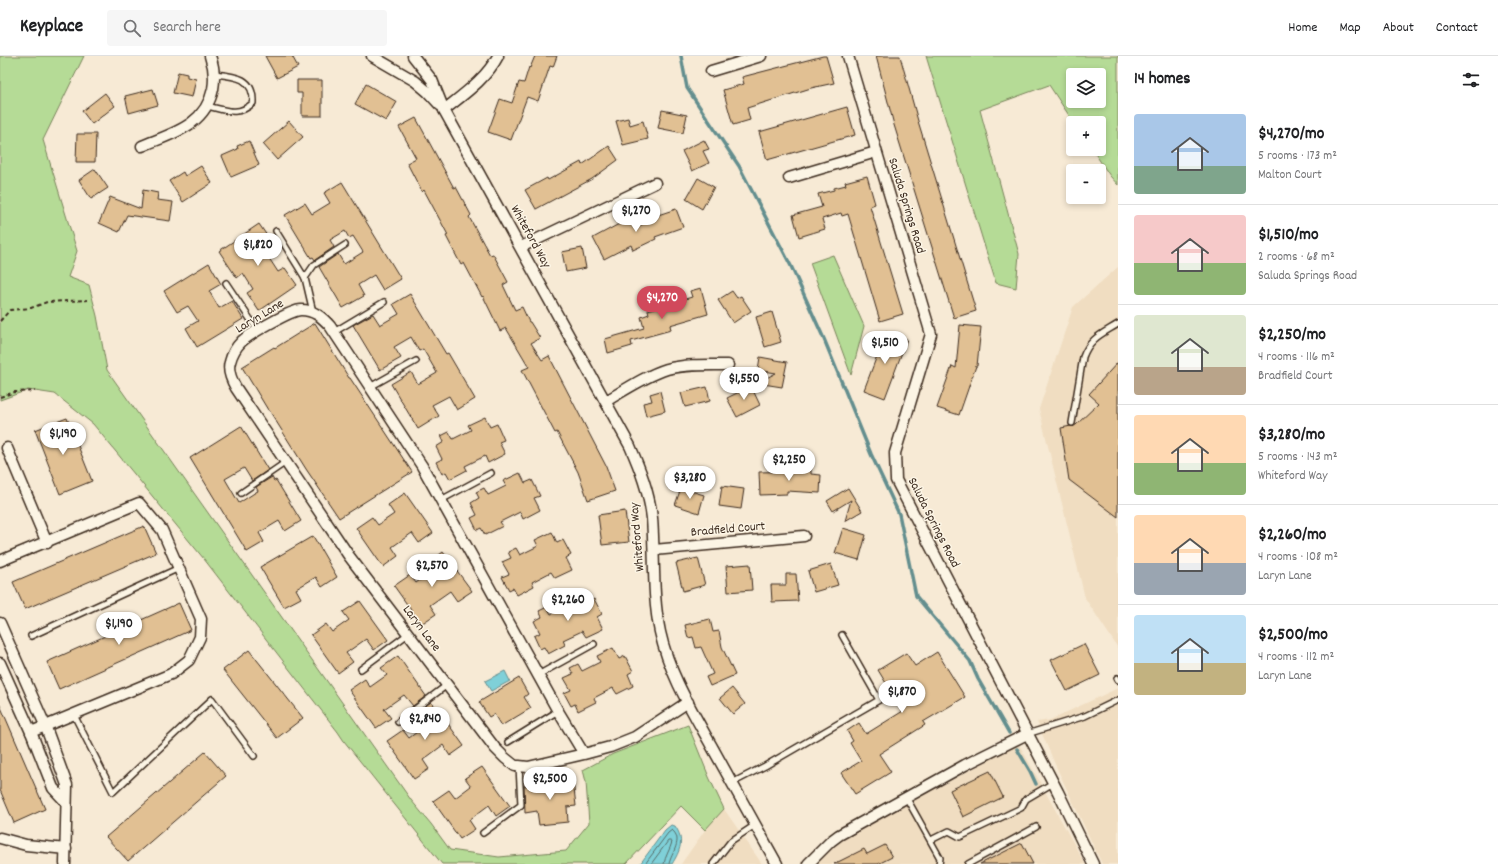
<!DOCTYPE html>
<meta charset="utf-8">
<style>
body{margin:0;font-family:Dekko,sans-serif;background:#f6f6f6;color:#202124;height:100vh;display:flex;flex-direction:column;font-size:15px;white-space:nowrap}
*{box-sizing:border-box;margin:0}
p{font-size:13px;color:#757577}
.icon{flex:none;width:22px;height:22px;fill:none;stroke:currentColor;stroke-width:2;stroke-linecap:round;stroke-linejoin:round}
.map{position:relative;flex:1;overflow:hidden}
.details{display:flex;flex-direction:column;background:#fff;width:380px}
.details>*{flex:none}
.tools{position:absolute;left:1066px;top:12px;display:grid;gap:8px}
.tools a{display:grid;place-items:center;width:40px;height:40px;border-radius:4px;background:#fff;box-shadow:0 2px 6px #0003;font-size:20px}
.price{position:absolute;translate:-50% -34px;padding:0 9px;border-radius:14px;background:#fff;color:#222;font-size:13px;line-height:26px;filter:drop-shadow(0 1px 2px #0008)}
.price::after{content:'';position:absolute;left:50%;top:24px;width:12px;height:9px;margin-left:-6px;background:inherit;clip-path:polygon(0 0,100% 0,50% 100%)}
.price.active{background:#d1495b;color:#fff}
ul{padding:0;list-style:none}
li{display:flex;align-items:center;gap:12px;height:100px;padding:0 16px}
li+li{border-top:1px solid #e0e0e0}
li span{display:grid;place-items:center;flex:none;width:112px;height:80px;border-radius:4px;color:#555}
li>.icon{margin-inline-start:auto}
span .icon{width:48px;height:48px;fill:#fffc;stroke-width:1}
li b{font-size:17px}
h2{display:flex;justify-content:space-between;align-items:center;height:48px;padding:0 16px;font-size:17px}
header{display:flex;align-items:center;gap:24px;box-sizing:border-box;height:56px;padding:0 20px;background:#fff;border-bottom:1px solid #e0e0e0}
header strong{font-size:19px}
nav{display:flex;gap:22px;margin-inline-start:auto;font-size:14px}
.search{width:280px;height:36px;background:#f6f6f6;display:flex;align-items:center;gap:10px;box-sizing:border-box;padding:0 14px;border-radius:4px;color:#757577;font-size:15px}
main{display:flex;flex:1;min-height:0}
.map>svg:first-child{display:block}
</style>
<header>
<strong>Keyplace</strong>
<div class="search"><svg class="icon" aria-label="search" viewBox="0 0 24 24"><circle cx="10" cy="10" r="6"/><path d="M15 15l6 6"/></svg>Search here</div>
<nav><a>Home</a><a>Map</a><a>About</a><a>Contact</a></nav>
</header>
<main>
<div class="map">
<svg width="1118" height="808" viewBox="0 0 1118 808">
<rect width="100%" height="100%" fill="#f7ead5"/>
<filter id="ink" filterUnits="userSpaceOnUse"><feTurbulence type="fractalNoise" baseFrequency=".025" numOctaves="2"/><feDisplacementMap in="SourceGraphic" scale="8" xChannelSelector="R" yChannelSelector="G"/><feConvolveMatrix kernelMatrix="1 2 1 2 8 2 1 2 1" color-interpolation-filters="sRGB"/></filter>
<g filter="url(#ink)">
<g fill="#f0ddc1">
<polygon points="1118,211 1118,592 1085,542 1039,353 1073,251"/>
<polygon points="1118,632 1118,808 1102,808 1054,706 1037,666 1050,664"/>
<polygon points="1019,688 1085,808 817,808 840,784"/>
<polygon points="724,753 762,808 681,808 705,774"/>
</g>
<g fill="#b5db96" stroke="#78825a" fill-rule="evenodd">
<polygon points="0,0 84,0 43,84 77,195 68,221 89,229 97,260 107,314 411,744 431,768 450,794 499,801 566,795 589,767 586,726 583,714 613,698 688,669 709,721 724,753 705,774 681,750 626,808 442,808 344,685 338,676 204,503 93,368 55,338 28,334 0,344"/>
<path d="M926,0h192v129l-8,-9 -18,-27h7v-26h-25l-25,-38 -69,25 39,144 -3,34 -20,-5zM1073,19h26v26h-26z"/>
<polygon points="833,199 864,270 851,319 810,207"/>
</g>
<g fill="#7fd0d8" stroke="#648e8e">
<polygon points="505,615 510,625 491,635 485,625"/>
<path d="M671,769l4,1c10,14 5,25 -3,38h-32l25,-34z"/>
</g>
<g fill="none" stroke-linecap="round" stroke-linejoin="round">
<g stroke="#566c68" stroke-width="1">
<path d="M645,808l23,-31 4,-3c12,10 -1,23 -3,34"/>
<path d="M651,808l17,-23h2l2,1c-2,8 -7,14 -8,22"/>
</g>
<g stroke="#648e8e" stroke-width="3.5">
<polyline points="681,0 687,32 739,110 791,210 824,283 871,398 899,458 916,540 970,605 978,623 1009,677"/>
<polyline points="1017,693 1030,715 1036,728"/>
</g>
</g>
<g fill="#e1c093" stroke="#3b2a1e">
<polygon points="265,0 292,0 298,11 277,22"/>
<polygon points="535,0 557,0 553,11 550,10 538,45 527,41 511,84 488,76 500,43 512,47 519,26 524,27 529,11 530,12"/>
<polygon points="823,0 826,0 834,27 811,32 747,52 750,64 733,69 723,34 744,28 742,21"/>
<polygon points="876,0 900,0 918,65 976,255 954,262 894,69"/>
<polygon points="178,16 187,18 187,21 196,23 192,41 173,37"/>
<polygon points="297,24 322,24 322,60 302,60 302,37 297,37"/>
<polygon points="366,28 397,46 386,65 355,48"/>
<polygon points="153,33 158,49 129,57 125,40"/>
<polygon points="105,37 115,50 92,68 82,55"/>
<polygon points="847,51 855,79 767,104 759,76"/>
<polygon points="662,54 687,59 683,77 658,72"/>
<polygon points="416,62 454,132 456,131 471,159 469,161 490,199 493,198 508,226 503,229 515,254 522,251 529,266 530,266 540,282 531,287 542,304 549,300 606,410 615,435 588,444 578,416 557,376 555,377 522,314 529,311 506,272 500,275 483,240 482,241 464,207 461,209 446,180 448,179 424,134 422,136 407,107 416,102 399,71"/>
<polygon points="628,62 630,69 643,65 648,83 623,89 616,65"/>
<polygon points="289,65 303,81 277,104 263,88"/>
<polygon points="77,78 96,78 95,106 76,106"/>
<polygon points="704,84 709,93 703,95 709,107 692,115 682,95"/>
<polygon points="249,85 259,109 231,121 222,100 238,93 237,90"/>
<polygon points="609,90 618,104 592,123 536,153 525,134 547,122 548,124 581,106 582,109"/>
<polygon points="201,110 212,127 183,146 169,125 183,116 185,120"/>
<polygon points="95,113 108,132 91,143 79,124"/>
<polygon points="867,120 875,148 870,150 903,258 880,265 848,158 842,160 841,157 822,163 825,173 799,181 793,159 822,151 818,138 834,134 834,132 846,129 845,126"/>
<polygon points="698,122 714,131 702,153 686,143"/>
<polygon points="342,126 401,223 383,234 374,219 358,229 364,240 343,252 319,211 338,198 344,208 363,196 353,180 349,182 345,175 330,184 334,191 315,204 313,201 311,202 285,159 305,147 312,158 330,147 324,137"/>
<polygon points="143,134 158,137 157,144 173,146 170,165 127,159 119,176 99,167 110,141 141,153"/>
<polygon points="676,153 683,171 655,181 656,183 633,194 631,189 604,203 593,182 632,161 636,171 659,160 658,159"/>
<polygon points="259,168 276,193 267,199 278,216 285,212 297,229 259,255 247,237 253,233 243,217 237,222 219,195"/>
<polygon points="582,192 586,212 566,216 562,196"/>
<polygon points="209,207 221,228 209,235 219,252 232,245 243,263 197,291 186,272 198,265 188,250 177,256 164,235"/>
<polygon points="701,232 708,258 670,269 671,274 631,285 632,290 608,297 605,283 644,272 641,261 649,258 648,254 692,241 690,235"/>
<polygon points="732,235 737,242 741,240 751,255 733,267 718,244"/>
<polygon points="410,238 446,298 448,297 475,343 457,354 449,340 432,349 439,360 418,373 391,328 411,316 418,328 437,317 423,293 419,295 411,281 394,291 401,302 380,314 353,269 373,258 380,269 399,258 393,248"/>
<polygon points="772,256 781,286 765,291 756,261"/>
<polygon points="315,267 349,322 350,322 412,416 339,462 306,413 269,354 268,354 242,311 274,291 275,292"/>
<polygon points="960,269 981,271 977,310 976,310 959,359 937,352 952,310 956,312"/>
<polygon points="886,276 907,283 885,342 864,334"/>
<polygon points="760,301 787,306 782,331 757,327 776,317 758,314"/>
<polygon points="1118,306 1118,461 1069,424 1061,372 1076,369 1099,347 1089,338"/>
<polygon points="751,330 760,349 737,361 727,342"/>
<polygon points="707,331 710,345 685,351 681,337"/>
<polygon points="660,335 665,355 646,360 643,347 652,345 650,338"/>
<polygon points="485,361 490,371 497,368 504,384 499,386 505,398 488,407 485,400 465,410 467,414 450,423 446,416 442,418 436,406 442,403 436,391 444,386 441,380 449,376 453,383 471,374 468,369"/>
<polygon points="67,362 92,425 60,438 35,374"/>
<polygon points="241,370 268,414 252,425 244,412 225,423 239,447 256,436 258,435 256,431 272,421 274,425 276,424 301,465 285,475 279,465 259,477 264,486 247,496 190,402"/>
<polygon points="799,412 811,412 811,418 821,419 820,437 787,435 787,438 760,439 759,416 799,415"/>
<polygon points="520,417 525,427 532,424 540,440 534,442 540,454 523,463 520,456 500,466 503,470 485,479 481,472 477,474 471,462 477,459 471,447 479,442 476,436 484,432 488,439 506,430 503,425"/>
<polygon points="722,430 744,433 741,453 719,450"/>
<polygon points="681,432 704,439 699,457 675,449"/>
<polygon points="848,432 862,455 845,465 851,444 833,455 827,445"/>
<polygon points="405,437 433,477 419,487 412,477 392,491 398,500 383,511 356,472 372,461 378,469 394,458 388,449"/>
<polygon points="625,455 629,486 602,489 598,459"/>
<polygon points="144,470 156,497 25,553 13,526"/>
<polygon points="843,472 866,479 859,504 835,497"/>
<polygon points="552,476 557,487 563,484 571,499 566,502 572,514 555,522 551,516 532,526 534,530 517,539 513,532 509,534 502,521 509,518 502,506 511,502 508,496 516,492 520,499 538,490 535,484"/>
<polygon points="313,480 337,521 322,531 316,521 296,533 301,542 284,551 260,511"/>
<polygon points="443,496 472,535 457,545 450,535 430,549 436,558 421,568 394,530 410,519 416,527 432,515 427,508"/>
<polygon points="698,502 705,529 683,535 676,507"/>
<polygon points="750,508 752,534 728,536 726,510"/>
<polygon points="831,508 838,529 814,536 808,515"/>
<polygon points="786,518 796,518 798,545 772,546 771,529 786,529"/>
<polygon points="583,535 588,546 594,543 602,558 597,561 603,573 586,581 582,575 563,584 565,589 548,598 544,591 540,593 534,580 540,577 534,565 542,561 539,555 547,551 551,558 569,549 566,543"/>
<polygon points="360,545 388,584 374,594 366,583 346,597 353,606 338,617 311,579 326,568 332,576 349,564 343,556"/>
<polygon points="179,547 191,574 59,633 47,606"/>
<polygon points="710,563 713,576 719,575 722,591 735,619 710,630 706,621 713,618 701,591 696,592 693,581 688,582 685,569"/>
<polygon points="1084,588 1100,619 1067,635 1051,604"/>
<polygon points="613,592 619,603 625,600 633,615 628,618 633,630 617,638 613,632 594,642 596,646 578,655 575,648 571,650 564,637 571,634 564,622 573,618 570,612 578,608 582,615 600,606 597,600"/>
<polygon points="249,594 303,662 277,682 223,614"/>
<polygon points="937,596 965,641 923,666 925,669 879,698 891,716 855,738 841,717 861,705 850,687 853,685 847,675 859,667 866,678 903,655 878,614 906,597 915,610"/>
<polygon points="398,600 426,640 413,650 404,639 384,653 391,662 376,672 349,634 365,623 370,631 387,619 381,612"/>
<polygon points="519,622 528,638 524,641 531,652 501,670 494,658 489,661 479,646"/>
<polygon points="732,632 745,648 733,658 720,642"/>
<polygon points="431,646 435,652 436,651 464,690 450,700 443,689 423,704 429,713 414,723 387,685 403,674 409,682 425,670 417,656"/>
<polygon points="0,649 45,753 14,767 0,734"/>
<polygon points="205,696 226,720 128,805 106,781"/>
<polygon points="482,711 510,750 496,760 489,749 469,764 475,773 460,783 433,745 449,734 455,742 471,730 465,722"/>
<polygon points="990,715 1003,741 963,761 950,734"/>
<polygon points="573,724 576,750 567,751 568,766 539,769 537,755 525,757 524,730"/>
<polygon points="1022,787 1033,808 980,808"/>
<polygon points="885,789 892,801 878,808 834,808 864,793 867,798"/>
</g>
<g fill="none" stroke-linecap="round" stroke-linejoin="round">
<defs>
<g id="lane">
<path d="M207,50c18,4 31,11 46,-3 1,-26 -18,-27 -39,-29"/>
<polyline points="276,175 305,222 313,256"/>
<polyline points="305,222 314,209 345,189"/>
<polyline points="226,227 258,275"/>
<polyline points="334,276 384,246"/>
<polyline points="370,331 416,305"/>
<path d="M1072,367l11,-66c7,-19 19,-23 35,-33"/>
<polyline points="241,437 286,406"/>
<polyline points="441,444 491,417"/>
<polyline points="31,580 179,512"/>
<polyline points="361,613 408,578"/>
<polyline points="538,619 594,588"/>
<polyline points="1117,622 1118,624"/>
<polyline points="74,659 113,736 212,643 254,700"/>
<polyline points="398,666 447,629"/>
<polyline points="1027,678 1085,660 1118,644"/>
<polyline points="508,686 558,655"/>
<polyline points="732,727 765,710 879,644 842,579"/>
<polyline points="906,741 935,793 940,802 939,808"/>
<polyline points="483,777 521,749 519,710"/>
<polyline points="931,784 949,775 960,781 1021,752 1026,743 1053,727"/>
<polyline points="713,808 731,785 755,769"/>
<polyline points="968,808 1036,771"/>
</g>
<g id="street">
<polyline points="372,0 415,25 428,36 440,49"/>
<path d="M413,0l19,24 12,30 186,336c10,23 19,46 22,72 3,38 0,77 8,114 9,41 31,77 51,113 22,40 44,80 66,119"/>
<polyline points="848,0 931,278 895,397 896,424 1058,736 1093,808"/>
<polyline points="711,15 761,0"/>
<path d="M444,54c20,-16 42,-31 54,-54"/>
<path d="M142,90c31,-13 63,-20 71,-57 2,-11 1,-22 -3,-33"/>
<polyline points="789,122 876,96"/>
<polyline points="521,191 655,127"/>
<path d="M606,345c19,-11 39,-25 61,-32 19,-5 41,-4 61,-4"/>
<polyline points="7,392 47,487"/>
<polyline points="654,494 804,480"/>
<polyline points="0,505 139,447 162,474 201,563 200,581 189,604 171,618 31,676"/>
<polyline points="0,567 45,669 67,729 65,808"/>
<polyline points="0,607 31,676 53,732 66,746"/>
<path d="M584,698l-26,-43 -136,-245 -92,-140c-8,-9 -16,-16 -29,-16 -10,0 -51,24 -59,31 -6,6 -10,13 -12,21 -3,9 2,19 6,26l113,168 146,192 10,10 10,8h4l9,1 56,-13 26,-7 25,-10 53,-35"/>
<polyline points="0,782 26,789 66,793"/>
<polyline points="808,808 831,785 839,779 965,709 1027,678"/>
</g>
</defs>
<use href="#lane" stroke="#3b2a1e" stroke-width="8"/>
<use href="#street" stroke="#3b2a1e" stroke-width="13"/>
<g stroke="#3b2a1e" stroke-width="2" stroke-dasharray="4 3" stroke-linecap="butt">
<polyline points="0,265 10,254 31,252 47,246 88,244"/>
<polyline points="0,341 15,336 35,335"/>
</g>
<use href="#lane" stroke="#fcf5e5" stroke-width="5"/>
<use href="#street" stroke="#fcf5e5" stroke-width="10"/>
</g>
</g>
<g text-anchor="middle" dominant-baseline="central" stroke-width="3" stroke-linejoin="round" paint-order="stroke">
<g font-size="13" fill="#3b2a1e" stroke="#fcf5e5">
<text transform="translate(906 150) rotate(73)">Saluda Springs Road</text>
<text transform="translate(530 181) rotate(61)">Whiteford Way</text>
<text transform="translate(260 261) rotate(-31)">Laryn Lane</text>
<text transform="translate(933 467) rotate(63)">Saluda Springs Road</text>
<text transform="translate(728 474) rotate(-5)">Bradfield Court</text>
<text transform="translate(638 481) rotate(-95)">Whiteford Way</text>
<text transform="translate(421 573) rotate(53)">Laryn Lane</text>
</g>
</g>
</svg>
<div class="tools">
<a><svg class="icon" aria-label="layers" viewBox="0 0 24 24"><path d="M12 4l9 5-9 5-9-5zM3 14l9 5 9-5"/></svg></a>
<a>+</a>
<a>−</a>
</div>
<b class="price" style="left:636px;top:177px">$1,270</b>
<b class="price" style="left:258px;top:211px">$1,820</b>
<b class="price active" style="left:662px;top:264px">$4,270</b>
<b class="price" style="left:885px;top:309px">$1,510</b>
<b class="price" style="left:744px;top:345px">$1,550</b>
<b class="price" style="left:63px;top:400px">$1,190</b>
<b class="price" style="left:789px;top:426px">$2,250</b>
<b class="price" style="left:690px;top:444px">$3,280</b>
<b class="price" style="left:432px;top:532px">$2,570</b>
<b class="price" style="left:568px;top:566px">$2,260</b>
<b class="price" style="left:119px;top:590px">$1,190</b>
<b class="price" style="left:902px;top:658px">$1,870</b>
<b class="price" style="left:425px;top:685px">$2,840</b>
<b class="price" style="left:550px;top:745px">$2,500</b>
</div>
<section class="details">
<h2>14 homes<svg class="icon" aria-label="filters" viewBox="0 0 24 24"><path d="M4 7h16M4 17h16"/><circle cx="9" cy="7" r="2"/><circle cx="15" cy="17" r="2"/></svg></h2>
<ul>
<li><span style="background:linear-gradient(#a9c7e8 65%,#7fa58c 0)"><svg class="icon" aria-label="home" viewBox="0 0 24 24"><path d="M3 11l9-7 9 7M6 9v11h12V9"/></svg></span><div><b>$4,270/mo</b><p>5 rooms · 173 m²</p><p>Malton Court</p></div></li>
<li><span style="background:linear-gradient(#f6c9c9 60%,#8fb573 0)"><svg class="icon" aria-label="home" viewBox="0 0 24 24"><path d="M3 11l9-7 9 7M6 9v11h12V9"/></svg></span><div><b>$1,510/mo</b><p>2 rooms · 68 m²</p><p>Saluda Springs Road</p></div></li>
<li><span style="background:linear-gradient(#dfe7d0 65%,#b9a48a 0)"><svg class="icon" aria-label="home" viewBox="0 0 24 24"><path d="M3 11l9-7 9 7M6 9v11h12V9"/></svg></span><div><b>$2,250/mo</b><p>4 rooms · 116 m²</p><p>Bradfield Court</p></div></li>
<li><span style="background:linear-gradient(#ffd9b3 60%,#8fb573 0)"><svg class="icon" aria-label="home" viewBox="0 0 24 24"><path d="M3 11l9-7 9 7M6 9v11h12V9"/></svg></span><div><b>$3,280/mo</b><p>5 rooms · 143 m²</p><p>Whiteford Way</p></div></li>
<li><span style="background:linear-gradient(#ffd9b3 60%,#9aa5b1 0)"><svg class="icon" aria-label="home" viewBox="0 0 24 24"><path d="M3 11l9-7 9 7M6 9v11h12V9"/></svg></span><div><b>$2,260/mo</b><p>4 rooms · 108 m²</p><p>Laryn Lane</p></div></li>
<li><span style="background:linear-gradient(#bfe0f5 60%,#c2b280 0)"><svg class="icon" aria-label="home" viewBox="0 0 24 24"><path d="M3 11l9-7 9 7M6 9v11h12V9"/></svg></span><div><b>$2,500/mo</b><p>4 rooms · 112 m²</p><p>Laryn Lane</p></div></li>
</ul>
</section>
</main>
